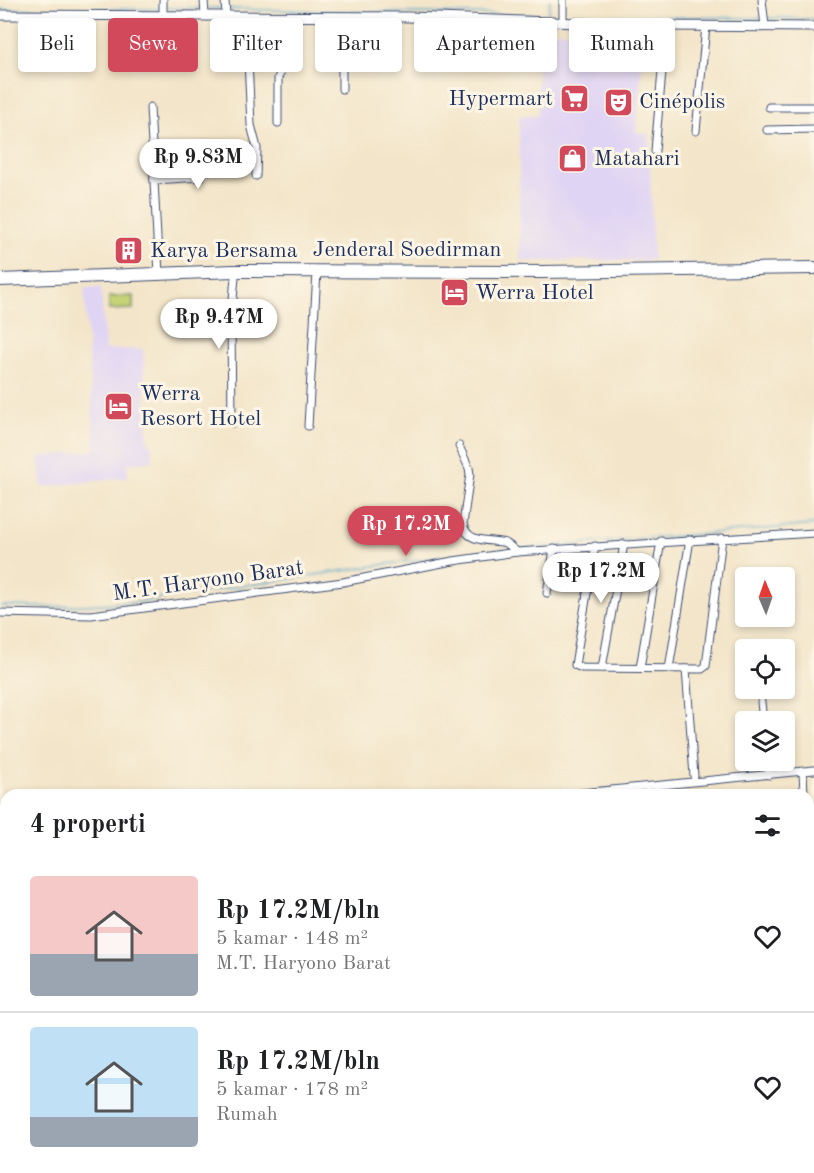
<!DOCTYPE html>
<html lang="id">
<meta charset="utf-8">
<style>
body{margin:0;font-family:"Old Standard TT",serif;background:#f6f6f6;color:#202124;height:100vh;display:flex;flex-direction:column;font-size:22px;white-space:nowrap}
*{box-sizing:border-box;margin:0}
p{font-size:20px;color:#757577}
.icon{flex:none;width:33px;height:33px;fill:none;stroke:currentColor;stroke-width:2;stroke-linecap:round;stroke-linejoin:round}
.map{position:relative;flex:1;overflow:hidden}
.sheet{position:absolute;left:0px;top:789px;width:814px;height:384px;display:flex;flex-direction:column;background:#fff;border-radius:18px 18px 0 0;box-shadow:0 3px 9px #0003}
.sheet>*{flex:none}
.guide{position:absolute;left:18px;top:18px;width:778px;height:54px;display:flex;gap:12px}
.needle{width:39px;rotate:358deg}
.controls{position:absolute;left:735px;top:567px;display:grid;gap:12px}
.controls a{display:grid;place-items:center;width:60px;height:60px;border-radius:6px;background:#fff;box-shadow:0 3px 9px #0003;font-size:30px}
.price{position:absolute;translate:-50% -51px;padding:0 14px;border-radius:21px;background:#fff;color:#222;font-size:20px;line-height:39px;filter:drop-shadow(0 2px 3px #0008)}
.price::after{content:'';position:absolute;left:50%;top:36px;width:18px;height:14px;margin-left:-9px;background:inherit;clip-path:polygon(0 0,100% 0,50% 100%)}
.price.selected{background:#d1495b;color:#fff}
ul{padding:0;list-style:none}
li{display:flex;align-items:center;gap:18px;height:150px;padding:0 30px}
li+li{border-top:2px solid #e0e0e0}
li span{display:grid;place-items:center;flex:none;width:168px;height:120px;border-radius:6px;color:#555}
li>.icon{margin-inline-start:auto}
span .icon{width:72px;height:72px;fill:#fffc;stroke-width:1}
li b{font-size:26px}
h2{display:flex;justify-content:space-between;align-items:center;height:72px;padding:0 30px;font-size:26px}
.tag{padding:0 21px;border-radius:6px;background:#fff;box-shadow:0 3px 9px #0003;font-size:21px;line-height:54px}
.tag.selected{background:#d1495b;color:#fff}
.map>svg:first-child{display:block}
</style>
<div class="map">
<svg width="814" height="1173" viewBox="0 0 814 1173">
<rect width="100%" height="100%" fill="#fcf5e5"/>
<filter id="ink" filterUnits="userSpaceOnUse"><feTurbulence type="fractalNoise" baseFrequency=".0167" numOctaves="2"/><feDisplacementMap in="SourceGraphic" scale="12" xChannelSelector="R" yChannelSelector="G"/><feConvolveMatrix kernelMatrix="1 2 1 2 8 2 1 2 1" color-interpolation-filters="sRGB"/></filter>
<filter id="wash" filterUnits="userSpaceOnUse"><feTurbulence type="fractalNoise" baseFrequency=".008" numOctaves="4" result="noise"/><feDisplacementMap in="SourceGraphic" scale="24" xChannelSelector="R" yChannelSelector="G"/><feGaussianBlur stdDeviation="1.35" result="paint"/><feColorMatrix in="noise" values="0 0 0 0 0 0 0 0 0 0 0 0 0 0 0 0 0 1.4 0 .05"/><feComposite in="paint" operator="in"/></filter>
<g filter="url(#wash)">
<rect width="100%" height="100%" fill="#f3e5c9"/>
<g fill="#e0d4f4">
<polygon points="645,30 636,132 649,134 653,260 520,261 519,116 538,116 537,32"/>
<polygon points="101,287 105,350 143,349 148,443 151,443 153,460 127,464 128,477 42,487 38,457 95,450 84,288"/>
</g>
<polygon fill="#c6d476" stroke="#70826a" stroke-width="1.5" points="133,296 133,309 109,310 109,297"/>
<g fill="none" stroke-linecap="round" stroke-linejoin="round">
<g stroke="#4ea4ca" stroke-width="1.5">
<polyline points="166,8 203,8"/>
<polyline points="208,8 224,8"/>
<polyline points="0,9 161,9"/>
<polyline points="229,9 560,16"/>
<polyline points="548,15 550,0"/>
<polyline points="565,16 761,18"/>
<polyline points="766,18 814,19"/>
<polyline points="516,549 814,525"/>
<polyline points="0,606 50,607 136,602 387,564 508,549"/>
<polyline points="0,1078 6,1077"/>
<polyline points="808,1119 814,1120"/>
</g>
</g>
</g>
<g filter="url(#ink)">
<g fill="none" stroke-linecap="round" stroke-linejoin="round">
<defs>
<g id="street">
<polyline points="163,0 163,16"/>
<polyline points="204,0 205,16"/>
<polyline points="225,0 226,16"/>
<polyline points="563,0 563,21"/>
<polyline points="762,0 765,26"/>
<polyline points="246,16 251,125 257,148 256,176"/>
<polyline points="342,17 342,89"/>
<polyline points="150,107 159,274"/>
<polyline points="769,107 814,107"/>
<polyline points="278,123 278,78 283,67 285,17"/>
<polyline points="767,130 814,129"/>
<polyline points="696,131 706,26"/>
<polyline points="655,151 666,26"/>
<polyline points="154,180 201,177 201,156"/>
<polyline points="232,423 231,321 235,277"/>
<polyline points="308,426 317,272"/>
<path d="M459,446l10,22 1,6 -7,50c4,20 27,15 42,19 5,2 8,6 12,9"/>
<polyline points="595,546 575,665 582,668 702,669 706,666 722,538"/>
<polyline points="547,593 554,549"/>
<polyline points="0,613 91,615 343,582 453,561 517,552 814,533"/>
<polyline points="602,668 624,544"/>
<polyline points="640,668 661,541"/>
<polyline points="669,669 690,539"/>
<polyline points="686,669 694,776"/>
<polyline points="761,702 763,722"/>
<polyline points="767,760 769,775"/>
<polyline points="803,771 804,795"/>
<polyline points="561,795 814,770"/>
<polyline points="0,1085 6,1084"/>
<polyline points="808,1115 814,1113"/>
<polyline points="808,1125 814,1125"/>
</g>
<polyline id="secondary" points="0,15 408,17 666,26 814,27"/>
<polyline id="highway" points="0,280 234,271 541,272 814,268"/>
</defs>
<use href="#street" stroke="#3b4a6e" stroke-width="9"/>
<use href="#secondary" stroke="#3b4a6e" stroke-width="11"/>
<use href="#highway" stroke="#3b4a6e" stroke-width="14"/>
<use href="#street" stroke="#fff" stroke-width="7"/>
<use href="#secondary" stroke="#fff" stroke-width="9"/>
<use href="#highway" stroke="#fff" stroke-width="12"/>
</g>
</g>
<defs>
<symbol id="supermarket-square" viewBox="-11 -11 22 22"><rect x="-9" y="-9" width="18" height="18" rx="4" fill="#d1495b" stroke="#fcf5e5"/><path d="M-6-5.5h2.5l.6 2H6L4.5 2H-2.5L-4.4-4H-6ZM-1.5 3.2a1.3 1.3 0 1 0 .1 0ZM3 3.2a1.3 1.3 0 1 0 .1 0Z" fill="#fff"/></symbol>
<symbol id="theatre-square" viewBox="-11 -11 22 22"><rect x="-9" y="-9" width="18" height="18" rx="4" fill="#d1495b" stroke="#fcf5e5"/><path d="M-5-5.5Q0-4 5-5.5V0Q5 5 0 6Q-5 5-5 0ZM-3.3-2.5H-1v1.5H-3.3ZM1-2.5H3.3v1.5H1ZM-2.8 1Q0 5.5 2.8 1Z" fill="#fff"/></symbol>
<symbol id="shop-square" viewBox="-11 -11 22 22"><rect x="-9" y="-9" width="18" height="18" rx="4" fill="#d1495b" stroke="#fcf5e5"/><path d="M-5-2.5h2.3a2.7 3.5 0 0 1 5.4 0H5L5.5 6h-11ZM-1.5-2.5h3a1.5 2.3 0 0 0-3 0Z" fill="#fff"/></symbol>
<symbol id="building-square" viewBox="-11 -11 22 22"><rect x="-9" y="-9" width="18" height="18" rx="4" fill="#d1495b" stroke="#fcf5e5"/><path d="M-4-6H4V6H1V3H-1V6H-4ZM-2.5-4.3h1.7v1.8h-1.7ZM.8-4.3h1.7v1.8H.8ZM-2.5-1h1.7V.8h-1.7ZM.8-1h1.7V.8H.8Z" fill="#fff"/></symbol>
<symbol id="hotel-square" viewBox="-11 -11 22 22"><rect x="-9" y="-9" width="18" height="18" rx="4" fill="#d1495b" stroke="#fcf5e5"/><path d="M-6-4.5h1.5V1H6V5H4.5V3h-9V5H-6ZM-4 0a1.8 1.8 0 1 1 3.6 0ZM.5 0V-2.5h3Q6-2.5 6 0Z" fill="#fff"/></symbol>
</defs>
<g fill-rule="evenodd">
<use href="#supermarket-square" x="558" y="82" width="33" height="33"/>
<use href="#theatre-square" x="602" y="86" width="33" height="33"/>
<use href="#shop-square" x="556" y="142" width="33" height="33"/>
<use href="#building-square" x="112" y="234" width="33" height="33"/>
<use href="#hotel-square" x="438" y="276" width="33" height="33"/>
<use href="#hotel-square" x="102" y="390" width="33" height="33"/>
</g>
<g text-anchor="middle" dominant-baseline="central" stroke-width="6" stroke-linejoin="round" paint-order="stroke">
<g font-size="22" fill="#1b2f5e" stroke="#fcf5e5" text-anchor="start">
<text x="553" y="99" text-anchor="end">Hypermart</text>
<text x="639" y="102">Cinépolis</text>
<text x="594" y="159">Matahari</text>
<text x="150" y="251">Karya Bersama</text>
<text x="475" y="293">Werra Hotel</text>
<text x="140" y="394">Werra<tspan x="140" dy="25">Resort Hotel</tspan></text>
</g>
<g font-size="22" fill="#1b2f5e" stroke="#fcf5e5">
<text x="407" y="250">Jenderal Soedirman</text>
<text transform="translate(208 581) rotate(-8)">M.T. Haryono Barat</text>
</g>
</g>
</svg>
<div class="controls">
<a><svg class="needle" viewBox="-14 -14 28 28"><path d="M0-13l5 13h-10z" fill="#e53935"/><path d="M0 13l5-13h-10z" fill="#757577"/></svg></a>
<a><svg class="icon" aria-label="locate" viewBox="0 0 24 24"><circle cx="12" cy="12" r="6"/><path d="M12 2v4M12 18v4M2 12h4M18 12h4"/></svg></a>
<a><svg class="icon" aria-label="layers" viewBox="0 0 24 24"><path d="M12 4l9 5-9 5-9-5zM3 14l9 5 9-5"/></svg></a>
</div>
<b class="price" style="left:198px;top:190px">Rp 9.83M</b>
<b class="price" style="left:219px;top:350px">Rp 9.47M</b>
<b class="price selected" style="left:406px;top:557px">Rp 17.2M</b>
<b class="price" style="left:601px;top:604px">Rp 17.2M</b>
<div class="guide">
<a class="tag">Beli</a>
<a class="tag selected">Sewa</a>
<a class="tag">Filter</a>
<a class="tag">Baru</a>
<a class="tag">Apartemen</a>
<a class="tag">Rumah</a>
</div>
<section class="sheet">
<h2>4 properti<svg class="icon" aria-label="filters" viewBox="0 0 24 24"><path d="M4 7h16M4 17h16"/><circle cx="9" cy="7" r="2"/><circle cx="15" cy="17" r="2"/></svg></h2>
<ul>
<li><span style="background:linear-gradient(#f6c9c9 65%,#9aa5b1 0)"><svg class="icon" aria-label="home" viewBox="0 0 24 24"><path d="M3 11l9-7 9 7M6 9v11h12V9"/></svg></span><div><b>Rp 17.2M/bln</b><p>5 kamar · 148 m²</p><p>M.T. Haryono Barat</p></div><svg class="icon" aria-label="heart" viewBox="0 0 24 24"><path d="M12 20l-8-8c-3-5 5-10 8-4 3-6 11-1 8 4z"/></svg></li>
<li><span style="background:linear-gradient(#bfe0f5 75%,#9aa5b1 0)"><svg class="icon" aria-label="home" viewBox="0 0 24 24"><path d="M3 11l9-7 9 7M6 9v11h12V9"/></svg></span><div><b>Rp 17.2M/bln</b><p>5 kamar · 178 m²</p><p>Rumah</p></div><svg class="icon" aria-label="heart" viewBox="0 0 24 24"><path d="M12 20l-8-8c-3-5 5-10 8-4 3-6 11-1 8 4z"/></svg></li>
</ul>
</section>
</div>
